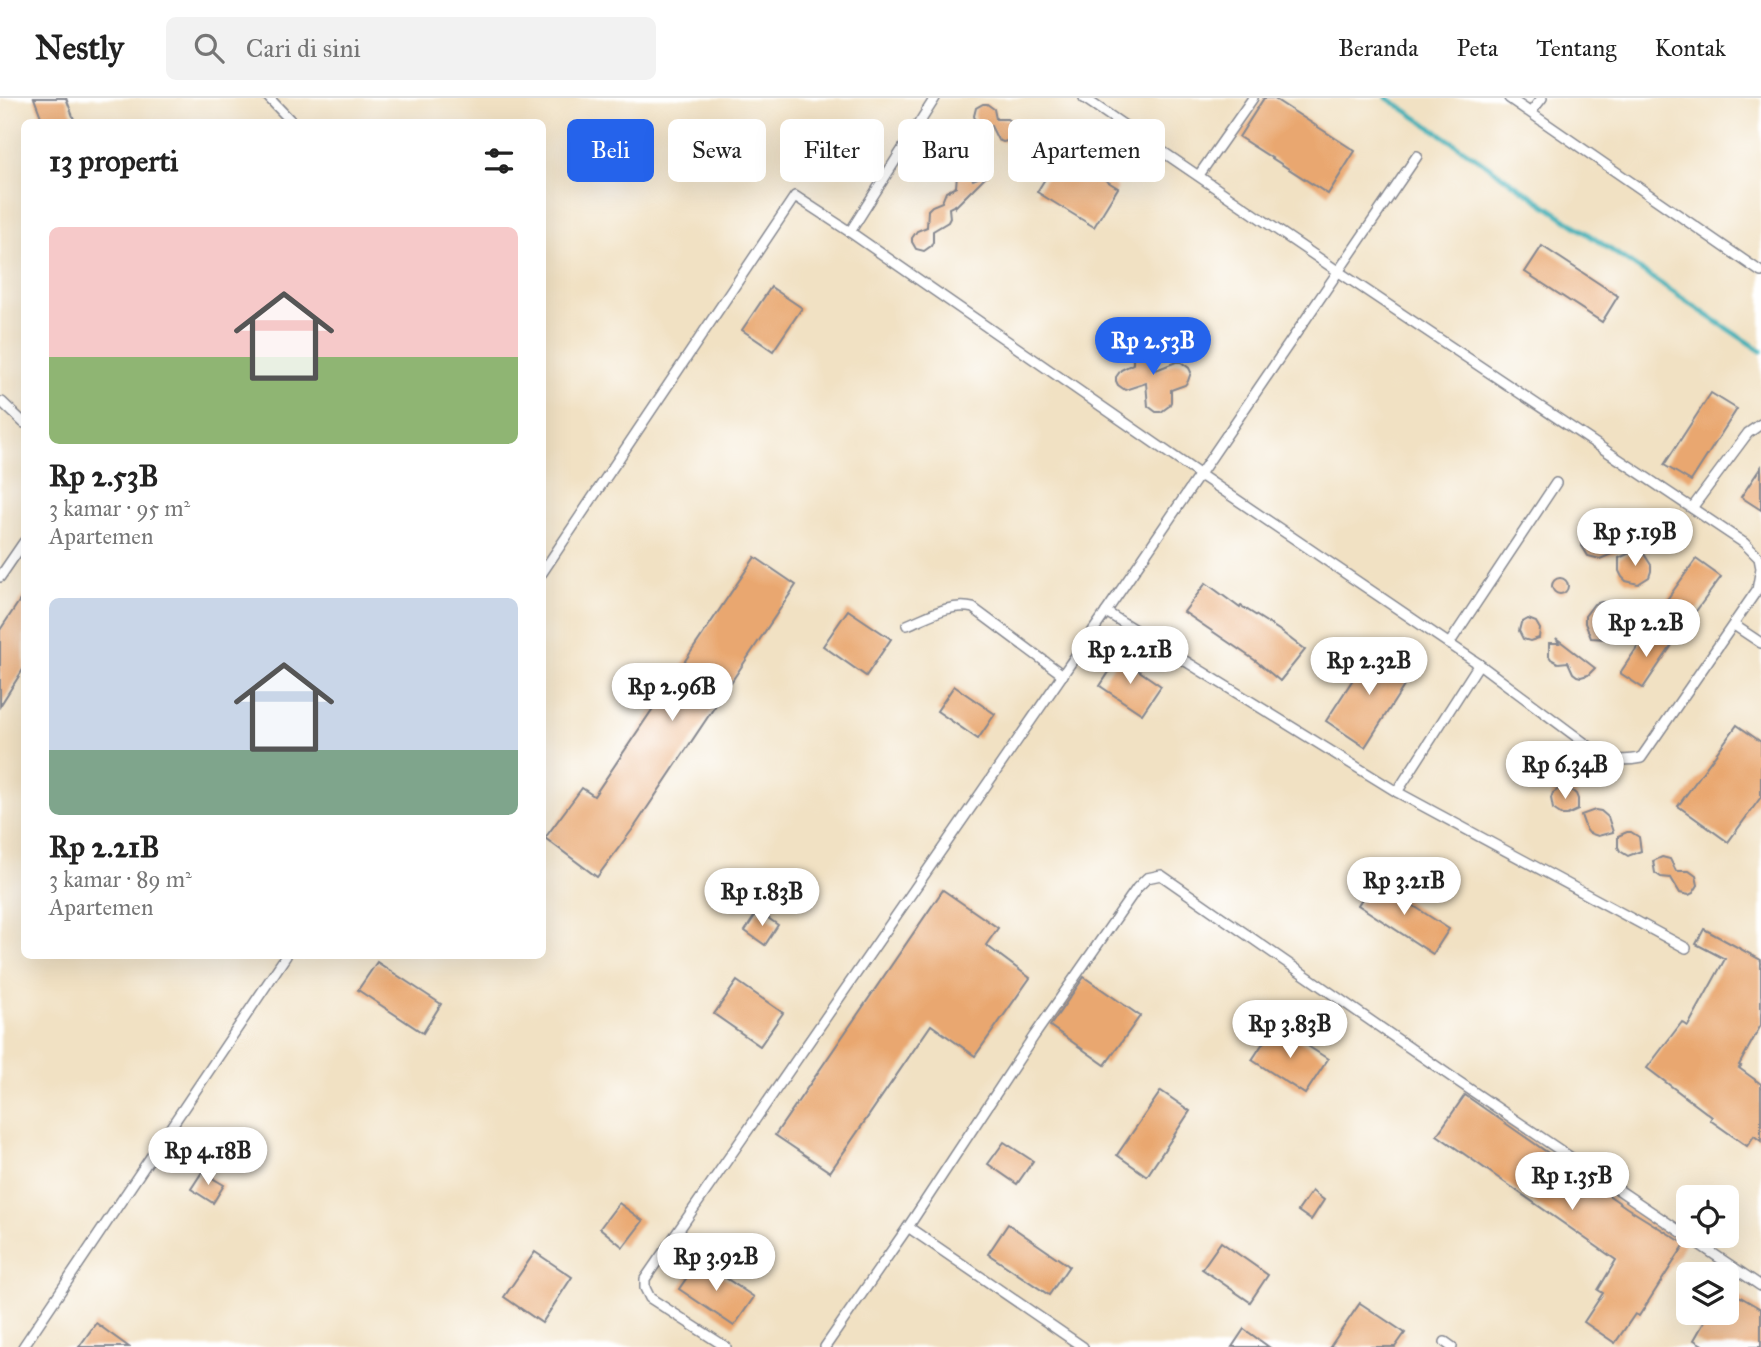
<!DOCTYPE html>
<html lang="id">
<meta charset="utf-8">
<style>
body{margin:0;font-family:"IM FELL Great Primer",serif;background:#f2f2f2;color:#222;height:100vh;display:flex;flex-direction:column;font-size:26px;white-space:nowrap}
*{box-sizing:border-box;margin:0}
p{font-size:23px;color:#767676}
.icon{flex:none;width:38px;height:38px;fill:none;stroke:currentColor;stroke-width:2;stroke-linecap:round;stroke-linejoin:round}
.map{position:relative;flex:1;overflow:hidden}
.drawer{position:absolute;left:21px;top:21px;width:525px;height:840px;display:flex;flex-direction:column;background:#fff;border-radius:10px;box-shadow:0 7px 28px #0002}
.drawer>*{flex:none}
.hud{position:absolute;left:567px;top:21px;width:665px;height:63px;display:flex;gap:14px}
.fabs{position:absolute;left:1676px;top:1087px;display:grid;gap:14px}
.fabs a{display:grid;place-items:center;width:63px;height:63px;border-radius:10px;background:#fff;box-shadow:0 7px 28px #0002;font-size:35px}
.price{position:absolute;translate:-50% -60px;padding:0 16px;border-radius:24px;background:#fff;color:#222;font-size:23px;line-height:46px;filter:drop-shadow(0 2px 4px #0008)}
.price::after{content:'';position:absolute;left:50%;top:42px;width:21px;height:16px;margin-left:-10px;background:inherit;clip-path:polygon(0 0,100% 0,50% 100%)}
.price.current{background:#2563eb;color:#fff}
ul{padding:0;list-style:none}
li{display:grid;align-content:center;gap:14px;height:371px;padding:0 28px}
li span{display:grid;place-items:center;height:217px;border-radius:10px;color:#555}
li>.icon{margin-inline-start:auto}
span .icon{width:126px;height:126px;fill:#fffc;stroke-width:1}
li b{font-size:30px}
h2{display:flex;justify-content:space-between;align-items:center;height:84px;padding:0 28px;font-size:30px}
.chip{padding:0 24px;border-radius:10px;background:#fff;box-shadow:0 7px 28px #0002;font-size:24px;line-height:63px}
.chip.current{background:#2563eb;color:#fff}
header{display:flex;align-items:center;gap:42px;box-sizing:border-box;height:98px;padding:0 35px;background:#fff;border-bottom:2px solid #e0e0e0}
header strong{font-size:33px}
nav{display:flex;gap:38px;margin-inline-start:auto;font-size:24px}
.search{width:490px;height:63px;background:#f2f2f2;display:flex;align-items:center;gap:18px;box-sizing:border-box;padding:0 24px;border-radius:10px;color:#767676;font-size:26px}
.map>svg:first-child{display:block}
</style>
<header>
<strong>Nestly</strong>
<div class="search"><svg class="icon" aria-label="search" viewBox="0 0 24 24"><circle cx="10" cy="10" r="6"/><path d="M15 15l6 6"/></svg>Cari di sini</div>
<nav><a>Beranda</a><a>Peta</a><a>Tentang</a><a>Kontak</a></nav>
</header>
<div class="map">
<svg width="1761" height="1249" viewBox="0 0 1761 1249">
<rect width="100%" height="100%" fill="#fff"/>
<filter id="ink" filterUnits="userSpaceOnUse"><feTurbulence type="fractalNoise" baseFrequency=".0143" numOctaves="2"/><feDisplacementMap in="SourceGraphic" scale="14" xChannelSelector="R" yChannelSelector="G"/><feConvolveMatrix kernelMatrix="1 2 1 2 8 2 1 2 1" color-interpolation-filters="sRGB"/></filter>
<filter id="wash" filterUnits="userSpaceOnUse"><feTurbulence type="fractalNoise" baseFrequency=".00686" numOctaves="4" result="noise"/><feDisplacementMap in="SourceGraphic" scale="28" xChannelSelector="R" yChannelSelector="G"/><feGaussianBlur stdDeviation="1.57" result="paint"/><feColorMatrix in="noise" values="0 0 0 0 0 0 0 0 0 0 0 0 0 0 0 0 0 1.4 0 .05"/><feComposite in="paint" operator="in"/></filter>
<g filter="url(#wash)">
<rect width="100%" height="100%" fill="#f1e1c3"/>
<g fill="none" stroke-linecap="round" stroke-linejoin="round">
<path stroke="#3eafb6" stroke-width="5" d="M1387,0c125,83 248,170 374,253"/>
</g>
<g id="blocks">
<g fill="#e9a76f">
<polygon points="34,0 66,0 75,24 43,24"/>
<polygon points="1264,0 1273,0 1355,53 1328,96 1239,39"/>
<polygon points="983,6 987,6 994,11 996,21 1007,21 1014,26 1016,35 1011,42 1003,44 998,42 991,28 982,27 975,21 974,18 976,10"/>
<polygon points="1061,55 1118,90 1094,129 1037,94"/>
<polygon points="966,74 971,77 973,82 988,76 955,109 955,107 949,110 950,120 948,124 933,133 933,144 931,148 924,153 916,151 912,144 912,140 917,133 927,129 928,112 932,108 942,104 946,94 956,89 957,77"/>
<polygon points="1542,148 1618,198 1602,224 1525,174"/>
<polygon points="771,189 802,210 773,253 742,232"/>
<polygon points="1142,242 1150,244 1153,247 1156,272 1176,264 1181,264 1189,270 1191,274 1188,283 1185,287 1171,292 1171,304 1169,308 1161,314 1156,314 1148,308 1146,285 1125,292 1118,287 1116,283 1116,279 1121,272 1133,266 1133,251 1138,244"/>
<polygon points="1711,295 1737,311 1691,383 1664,367"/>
<polygon points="1761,369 1761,412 1741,399"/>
<polygon points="1596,430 1607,433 1612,437 1617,454 1600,461 1588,458 1582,448 1583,441 1585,436"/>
<polygon points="1632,454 1638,454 1644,456 1651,467 1651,473 1649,479 1638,486 1626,483 1622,479 1619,473 1619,460"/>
<polygon points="755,459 796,487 635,728 597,779 545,740 582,690 594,698"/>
<polygon points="1696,461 1721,479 1691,520 1666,503"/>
<circle cx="1560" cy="488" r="8"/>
<polygon points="1206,485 1240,510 1241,508 1279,532 1305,552 1280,583 1256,563 1184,514"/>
<polygon points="24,496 24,570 0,608 0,532"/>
<polygon points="1601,504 1609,504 1615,508 1620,513 1623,520 1622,536 1607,541 1591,540 1585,525 1585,518 1594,506"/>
<polygon points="848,512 891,541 866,578 823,548"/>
<polygon points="1528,521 1536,524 1540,531 1539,540 1530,543 1523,541 1519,533 1521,525"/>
<polygon points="1649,532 1672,547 1643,590 1620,575"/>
<polygon points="1556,540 1595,570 1588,577 1581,579 1577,578 1573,575 1568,564 1558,565 1551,561 1549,558 1549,545 1559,545"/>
<polygon points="1374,549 1413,574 1365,649 1326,623"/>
<polygon points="1119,559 1161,588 1142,616 1100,588"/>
<polygon points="954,588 995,616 978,641 937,613"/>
<polygon points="1737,627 1761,644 1761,699 1728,744 1678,708"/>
<polygon points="1562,689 1568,689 1576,696 1578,701 1578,712 1567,717 1562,717 1553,711 1551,700 1553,695"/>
<polygon points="1595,712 1601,713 1608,719 1613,734 1598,738 1589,735 1586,731 1581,717"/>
<polygon points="1627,734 1631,734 1639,739 1641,753 1628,758 1620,753 1618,749 1618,738"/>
<polygon points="1662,759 1670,761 1676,773 1689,773 1696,778 1698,787 1693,795 1689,797 1680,795 1671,780 1661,779 1655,775 1653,763"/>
<polygon points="1374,782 1449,831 1433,856 1358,807"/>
<polygon points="943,792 998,830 986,847 1030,880 975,958 931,927 830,1074 775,1037"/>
<polygon points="758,813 778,827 765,847 745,833"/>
<polygon points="1704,831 1761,862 1761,927 1739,967 1741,968 1739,970 1761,986 1761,1043 1754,1038 1747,1048 1710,1022 1712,1019 1647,970 1682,924 1688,928 1725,861 1696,846"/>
<polygon points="377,864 441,906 423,935 358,892"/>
<polygon points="1084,879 1140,918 1105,967 1050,928"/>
<polygon points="737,883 783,915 760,948 714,916"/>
<polygon points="1275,927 1328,961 1305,996 1252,962"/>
<polygon points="1161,993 1190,1013 1147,1078 1117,1057"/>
<polygon points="1465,997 1627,1110 1685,1146 1639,1218 1635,1216 1615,1245 1584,1224 1603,1195 1598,1192 1616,1162 1437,1037"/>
<polygon points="1004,1044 1033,1063 1017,1086 988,1066"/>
<polygon points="202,1074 224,1087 213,1105 191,1091"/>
<polygon points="1312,1093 1324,1102 1311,1122 1298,1113"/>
<polygon points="619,1105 643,1123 623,1149 600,1130"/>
<polygon points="1008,1126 1069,1168 1049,1197 988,1156"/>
<polygon points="1221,1144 1268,1177 1250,1204 1202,1171"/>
<polygon points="535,1154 572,1179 542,1225 504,1199"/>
<polygon points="699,1162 754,1199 734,1228 679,1191"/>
<polygon points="1727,1191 1761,1211 1761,1249 1706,1249 1694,1242 1710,1214 1727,1214"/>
<polygon points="1360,1205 1405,1235 1395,1249 1330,1249"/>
<polygon points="96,1225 111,1236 129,1249 79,1249"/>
<polygon points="1244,1231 1269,1249 1232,1249"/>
</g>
</g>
</g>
<g filter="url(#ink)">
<use href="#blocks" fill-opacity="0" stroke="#868890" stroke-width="2"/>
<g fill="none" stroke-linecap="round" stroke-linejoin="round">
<defs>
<g id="service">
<polyline points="269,0 292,24"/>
<path d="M935,0l-85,134 349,242 280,190 115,86c19,10 27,12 47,8l116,-168 4,-22 -2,-10 -15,-15 -405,-271 -255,-174"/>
<polyline points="1509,0 1761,174"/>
<polyline points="1531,14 1542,0"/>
<polyline points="1199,77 1253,0"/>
<polyline points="2,304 24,325"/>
<polyline points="1692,410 1748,335 1761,326"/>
<polyline points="542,475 795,98 850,134"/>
<polyline points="0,479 24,444"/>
<polyline points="1106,514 1417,58"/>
<path d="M907,527c20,-8 44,-23 66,-17l90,67"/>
<polyline points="1734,527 1761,545"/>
<polyline points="1449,546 1556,385"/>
<polyline points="1397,694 1479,566"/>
<polyline points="908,1129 1083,1249"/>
<polyline points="1445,1244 1452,1249"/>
<polyline points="23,1249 286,858"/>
<polyline points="726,1249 650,1200 645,1190 645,1181 1106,514 1397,694 1686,850"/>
<polyline points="825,1249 908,1129 1034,938 1137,790 1147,780 1161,777 1456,982 1761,1188"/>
</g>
</defs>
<use href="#service" stroke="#868890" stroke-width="12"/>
<use href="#service" stroke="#fff" stroke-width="9"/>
</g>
</g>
</svg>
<div class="fabs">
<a><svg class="icon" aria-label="locate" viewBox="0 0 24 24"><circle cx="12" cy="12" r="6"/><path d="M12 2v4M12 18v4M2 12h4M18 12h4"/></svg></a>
<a><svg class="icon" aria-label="layers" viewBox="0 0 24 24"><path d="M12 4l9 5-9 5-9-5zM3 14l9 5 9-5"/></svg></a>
</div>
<b class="price current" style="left:1153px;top:279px">Rp 2.53B</b>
<b class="price" style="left:1635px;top:470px">Rp 5.19B</b>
<b class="price" style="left:1646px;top:561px">Rp 2.2B</b>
<b class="price" style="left:1130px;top:588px">Rp 2.21B</b>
<b class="price" style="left:1369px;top:599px">Rp 2.32B</b>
<b class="price" style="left:672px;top:625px">Rp 2.96B</b>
<b class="price" style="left:1565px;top:703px">Rp 6.34B</b>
<b class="price" style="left:1404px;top:819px">Rp 3.21B</b>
<b class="price" style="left:762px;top:830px">Rp 1.83B</b>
<b class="price" style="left:1290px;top:962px">Rp 3.83B</b>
<b class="price" style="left:208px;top:1089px">Rp 4.18B</b>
<b class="price" style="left:1572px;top:1114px">Rp 1.35B</b>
<b class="price" style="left:716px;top:1195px">Rp 3.92B</b>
<div class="hud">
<a class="chip current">Beli</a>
<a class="chip">Sewa</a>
<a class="chip">Filter</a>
<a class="chip">Baru</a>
<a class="chip">Apartemen</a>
</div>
<section class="drawer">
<h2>13 properti<svg class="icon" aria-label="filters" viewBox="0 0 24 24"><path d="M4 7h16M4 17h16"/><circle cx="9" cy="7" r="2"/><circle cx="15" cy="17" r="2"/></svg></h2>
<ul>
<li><span style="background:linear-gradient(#f6c9c9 60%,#8fb573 0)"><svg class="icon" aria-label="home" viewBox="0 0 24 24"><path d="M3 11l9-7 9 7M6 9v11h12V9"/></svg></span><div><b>Rp 2.53B</b><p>3 kamar · 95 m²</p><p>Apartemen</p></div></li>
<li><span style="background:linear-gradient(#c9d6e8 70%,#7fa58c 0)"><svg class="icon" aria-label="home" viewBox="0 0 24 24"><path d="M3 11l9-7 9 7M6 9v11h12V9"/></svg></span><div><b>Rp 2.21B</b><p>3 kamar · 89 m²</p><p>Apartemen</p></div></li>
</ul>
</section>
</div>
